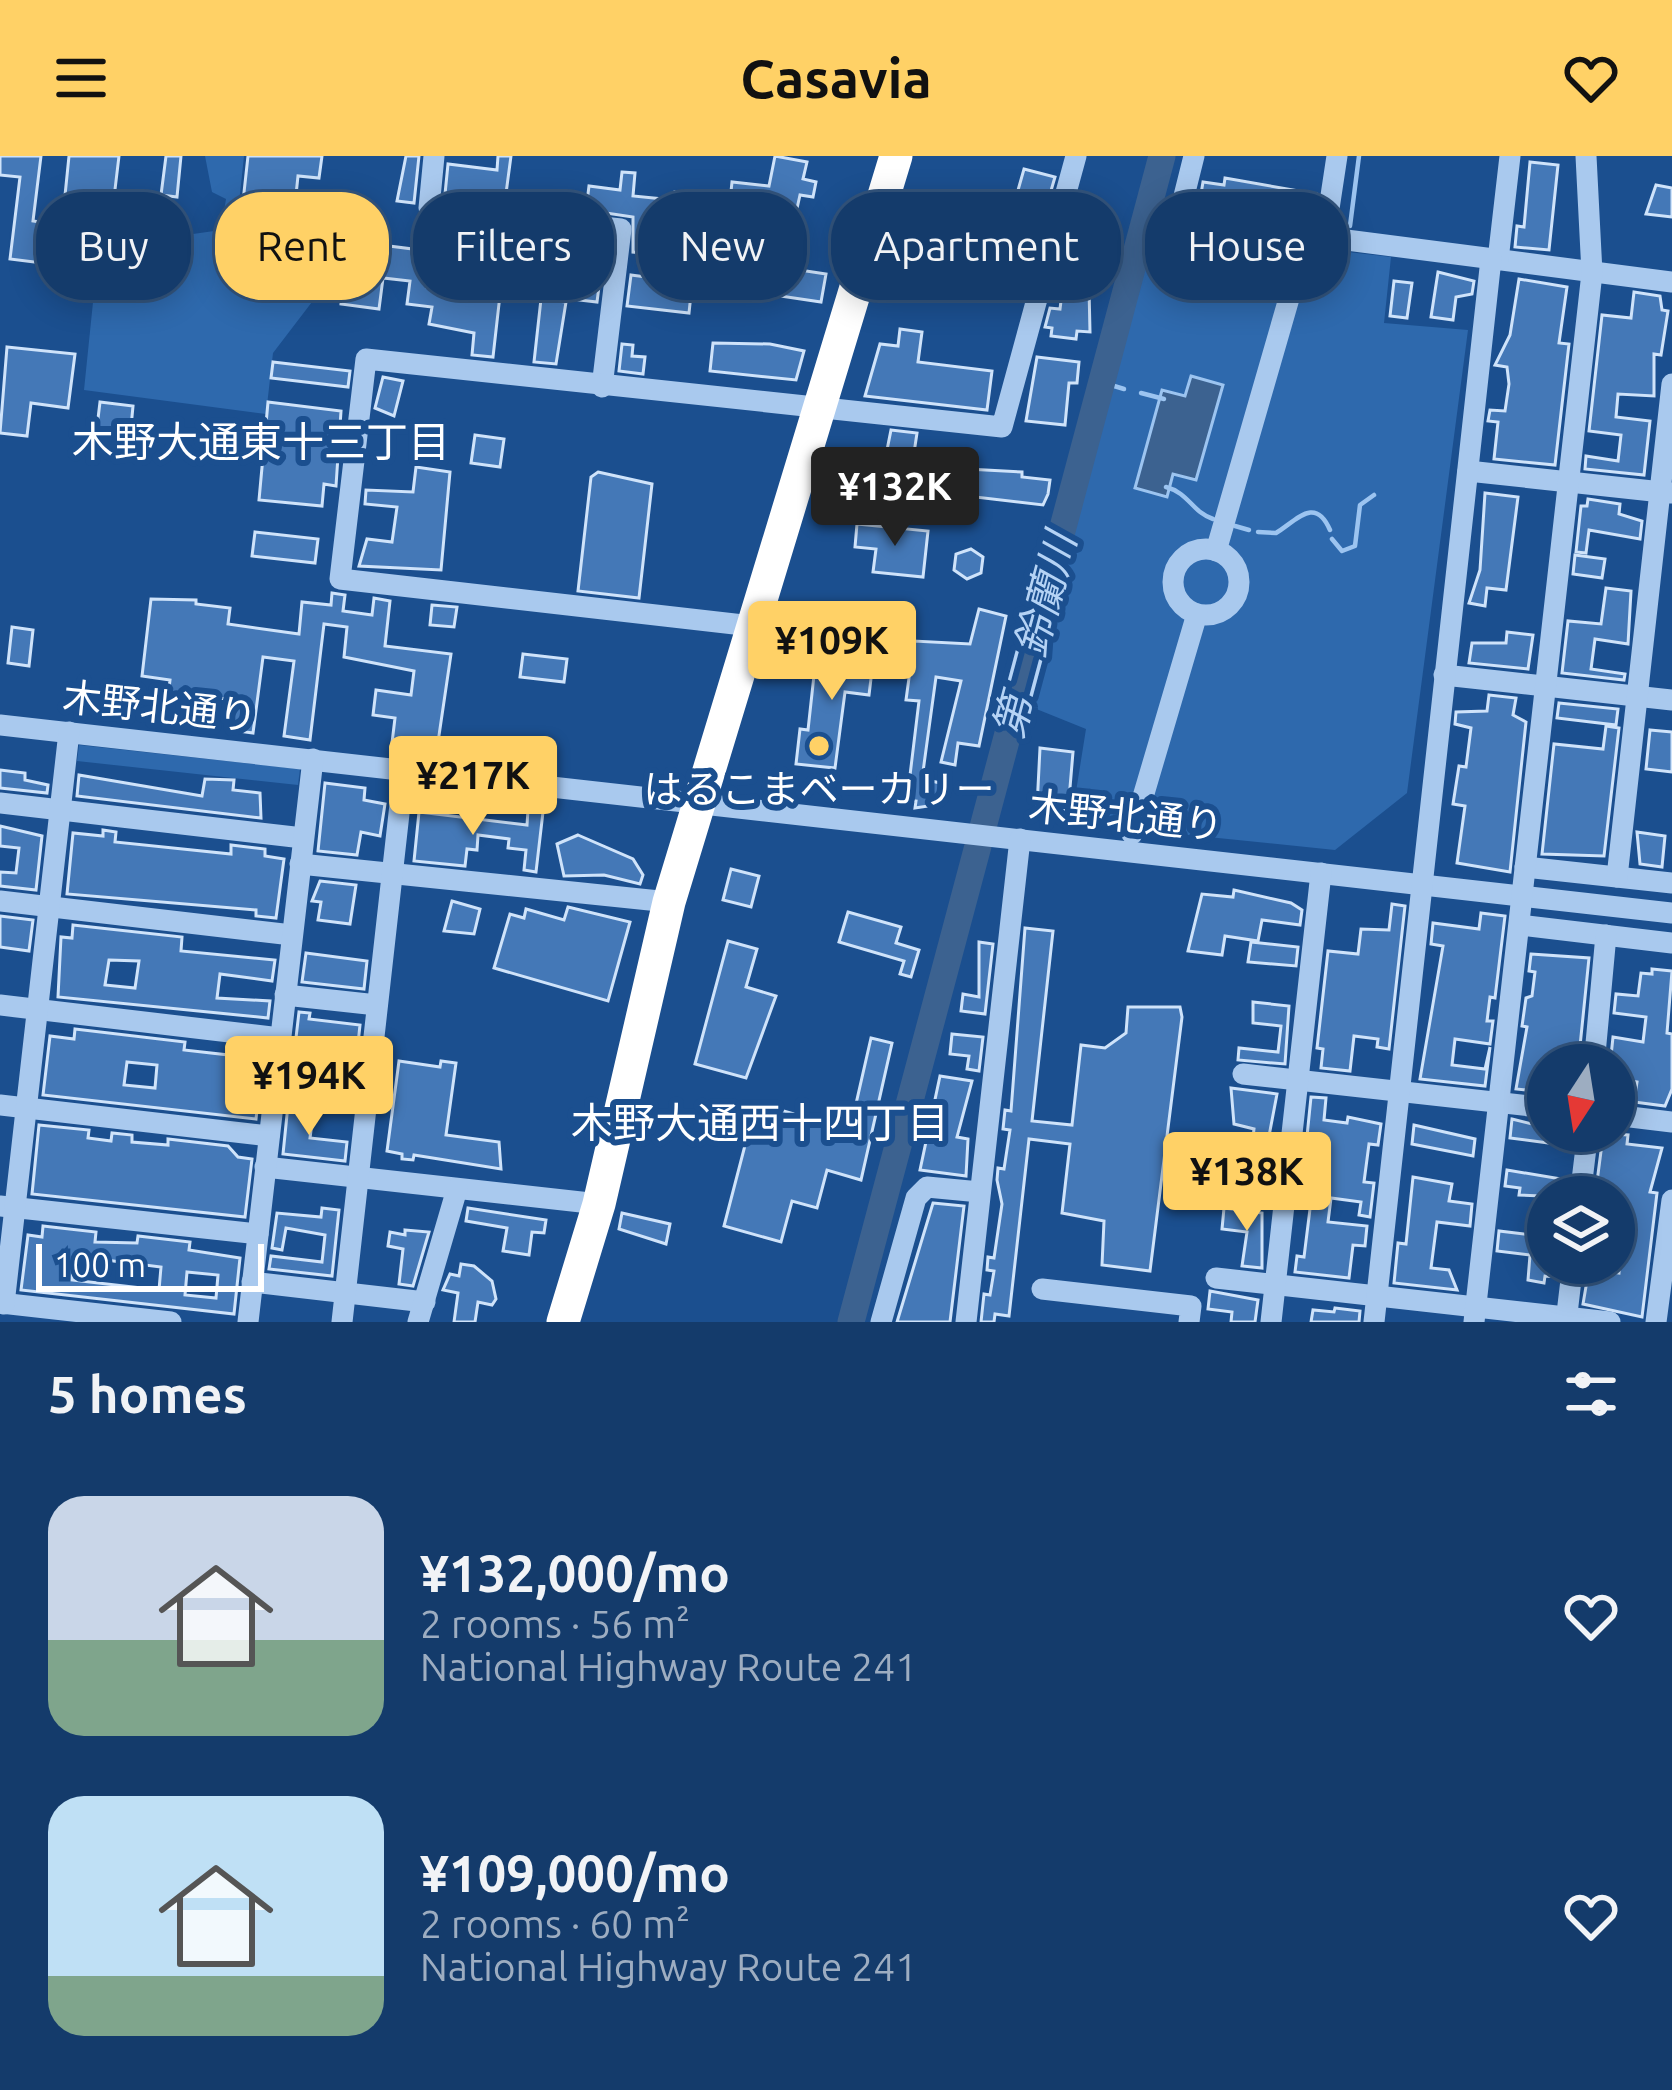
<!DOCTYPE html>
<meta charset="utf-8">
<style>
body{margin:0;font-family:Ubuntu,"Noto Sans JP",sans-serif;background:#1d4271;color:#f1f3f6;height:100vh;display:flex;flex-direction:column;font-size:45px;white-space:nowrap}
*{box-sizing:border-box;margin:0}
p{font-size:39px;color:#9dadc1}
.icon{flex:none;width:66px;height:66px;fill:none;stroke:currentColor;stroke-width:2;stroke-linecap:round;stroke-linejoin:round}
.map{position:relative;height:1166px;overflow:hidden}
.sheet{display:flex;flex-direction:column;background:#143b6b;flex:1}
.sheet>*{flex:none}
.top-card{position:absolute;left:36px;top:36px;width:1602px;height:108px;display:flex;gap:24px}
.needle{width:78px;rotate:192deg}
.fabs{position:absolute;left:1527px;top:888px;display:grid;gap:24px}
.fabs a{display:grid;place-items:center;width:108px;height:108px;border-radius:50%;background:#143b6b;box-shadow:0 6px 30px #0003,0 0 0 3px #33557e;font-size:60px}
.scale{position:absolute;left:36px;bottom:30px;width:228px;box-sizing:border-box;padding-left:12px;border:6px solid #fff;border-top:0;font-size:33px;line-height:42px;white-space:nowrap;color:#fff;-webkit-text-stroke:9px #1b4f8f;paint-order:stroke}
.price{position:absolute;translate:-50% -102px;padding:0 27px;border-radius:12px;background:#ffd166;color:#111;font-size:39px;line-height:78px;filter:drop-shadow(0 3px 6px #0008)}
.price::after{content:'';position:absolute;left:50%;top:72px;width:36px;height:27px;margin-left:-18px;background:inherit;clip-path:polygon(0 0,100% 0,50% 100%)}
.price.selected{background:#222;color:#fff}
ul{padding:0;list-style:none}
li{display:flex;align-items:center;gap:36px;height:300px;padding:0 48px}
li span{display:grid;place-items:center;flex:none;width:336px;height:240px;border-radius:36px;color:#555}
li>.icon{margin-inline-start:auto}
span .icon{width:144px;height:144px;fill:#fffc;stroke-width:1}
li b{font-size:51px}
h2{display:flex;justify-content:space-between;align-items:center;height:144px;padding:0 48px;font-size:51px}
.pill{padding:0 42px;border-radius:48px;background:#143b6b;box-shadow:0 6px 30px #0003,0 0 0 3px #33557e;font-size:42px;line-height:108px}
.pill.selected{background:#ffd166;color:#111}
header{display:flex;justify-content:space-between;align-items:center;height:156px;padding:0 48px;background:#ffd166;color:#111;font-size:54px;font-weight:600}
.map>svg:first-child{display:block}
</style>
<header><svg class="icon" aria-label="menu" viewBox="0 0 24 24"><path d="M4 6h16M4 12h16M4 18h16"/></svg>Casavia<svg class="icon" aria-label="heart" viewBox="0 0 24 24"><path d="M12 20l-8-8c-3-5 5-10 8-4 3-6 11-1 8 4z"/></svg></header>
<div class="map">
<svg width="1672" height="1166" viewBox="0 0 1672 1166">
<rect width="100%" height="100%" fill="#1b4f8f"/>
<g fill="#2e69ad">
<polygon points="205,0 244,0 230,132 315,142 273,197 266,258 84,234 96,117 173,126 179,80 221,74 226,43 212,36"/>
<polygon points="1151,73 1391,101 1384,167 1468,174 1407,637 1335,694 1071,667 1086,573 1024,548"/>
<polygon points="79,589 300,613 298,629 77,605"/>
</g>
<polygon fill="#3c6290" stroke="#9cc4f0" stroke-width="3" points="1191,220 1223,229 1196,324 1173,318 1167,341 1135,332 1162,234 1185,240"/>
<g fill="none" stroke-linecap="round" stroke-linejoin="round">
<g stroke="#9cc4f0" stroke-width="4.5">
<polyline points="1350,70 1359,0"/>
<polyline points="1101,226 1124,233"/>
<polyline points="1141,237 1164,243"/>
<path d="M1166,331c23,6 26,25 47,32"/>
<polyline points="1235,370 1249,374"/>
<path d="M1258,376l18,1c20,-12 39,-38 54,-3"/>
<polyline points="1332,383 1342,395 1355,390 1360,349 1374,339"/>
</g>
<polyline stroke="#3c6290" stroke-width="27" points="851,1166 1162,0"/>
</g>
<g fill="#4478b7" stroke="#cfe3fa" stroke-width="3" fill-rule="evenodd">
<polygon points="0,0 41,0 33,65 62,69 69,0 119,0 108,92 172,100 170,123 10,103 20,21 0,19"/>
<polygon points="166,0 181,0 177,41 161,39"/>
<polygon points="248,0 322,0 319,22 298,20 291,86 305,88 299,135 256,131 259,102 237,100"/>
<polygon points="406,0 419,0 414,47 397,45"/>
<polygon points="498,0 511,0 505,45 445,38 448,8 497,14"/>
<polygon points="775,0 807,6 803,23 816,26 813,41 800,39 796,57 730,45 732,26 769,30"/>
<polygon points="1530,6 1558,9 1549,94 1515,91 1517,70 1524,71"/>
<polygon points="1024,13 1055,21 1048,45 1027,39 1025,61 1011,59"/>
<polygon points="622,16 635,17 633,40 674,44 675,36 702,40 698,65 659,60 656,98 633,96 633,61 586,54 589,30 620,34"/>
<polygon points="1225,22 1316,38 1313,57 1310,64 1199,50 1203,26 1224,29"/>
<polygon points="1656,29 1672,32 1672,61 1646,58"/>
<polygon points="962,63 991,66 988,86 1027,90 1024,119 916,104 919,79 959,83"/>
<polygon points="421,64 440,68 427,131 500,139 493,201 472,199 474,177 429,168 432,151 407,148 410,125 383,122 379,153 341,148 345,111 324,137 331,78 359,81 356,98 380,101 381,89 413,93"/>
<polygon points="1073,68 1115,74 1113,91 1105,90 1102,133 1089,132 1090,176 1077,175 1076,183 1051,180 1052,172 1045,171 1050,152 1060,153 1063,129 1057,128 1061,111 1075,113 1079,87 1068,85"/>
<polygon points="513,76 564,82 563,89 541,86 539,107 579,112 578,123 508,117"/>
<polygon points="767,99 795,104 793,113 826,118 821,146 714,130 718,109 764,116"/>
<polygon points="583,113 601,115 597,146 579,144"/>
<polygon points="1438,116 1474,125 1472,138 1456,141 1453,164 1431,161"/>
<polygon points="631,119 662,123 664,134 691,138 689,157 627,150"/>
<polygon points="1519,123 1567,131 1559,187 1569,188 1555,309 1494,303 1498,266 1488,265 1490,254 1505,255 1509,228 1507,211 1495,209 1510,179"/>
<polygon points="1394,125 1412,127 1407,162 1390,160"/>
<polygon points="1634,136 1660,140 1662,154 1668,155 1661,199 1654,198 1654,240 1618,238 1616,261 1650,265 1644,319 1585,313 1586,300 1618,305 1621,279 1589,275 1602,159 1631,162"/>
<polygon points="541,143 566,146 556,208 534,206"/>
<polygon points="900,173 922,176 918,206 992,215 987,254 865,240 880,188 898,190"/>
<polygon points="713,187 770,188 804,195 796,224 710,215"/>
<polygon points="622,188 633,189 632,200 645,201 643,218 619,215"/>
<polygon points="7,191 75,198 68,252 31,247 27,280 0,277"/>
<polygon points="1037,201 1079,206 1077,227 1069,227 1065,269 1026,265"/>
<polygon points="273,206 350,215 348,231 271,222"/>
<polygon points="383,221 403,225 394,260 375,252"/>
<polygon points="100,246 133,250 130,282 124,286 96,279"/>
<polygon points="268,246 341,255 336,330 324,328 322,350 259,344"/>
<polygon points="891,274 917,277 912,310 1022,316 1022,321 1050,324 1048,338 1043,349 890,331 890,325 881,324"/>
<polygon points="475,279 504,283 500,311 471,307"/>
<polygon points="416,311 450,316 441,414 359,410 367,383 392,386 397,351 365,348 366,334 413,336"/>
<polygon points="598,316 652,328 639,442 578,435 591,321"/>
<polygon points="1485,337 1518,341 1506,434 1487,432 1485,450 1469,447 1480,414"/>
<polygon points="1588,343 1620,348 1619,358 1642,365 1640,383 1589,374 1586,397 1576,396 1581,350 1587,350"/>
<polygon points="857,368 928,375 923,421 873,416 876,393 855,391"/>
<polygon points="255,376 318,383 315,407 252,400"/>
<polygon points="971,393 983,401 981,417 967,423 954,414 956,398"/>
<polygon points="1575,399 1605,403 1602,422 1573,418"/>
<polygon points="1606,432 1631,435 1628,488 1595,483 1591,513 1625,518 1624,524 1562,517 1568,465 1601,468"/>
<polygon points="332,437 345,439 343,455 372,459 374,442 390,445 385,490 451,498 437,593 392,587 395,562 373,559 376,534 411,539 414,515 344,501 347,471 324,468 310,584 284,580 294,505 263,501 253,577 231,574 235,543 168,540 170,524 142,520 151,443 196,444 196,448 230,452 228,468 299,478 302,446 331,449"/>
<polygon points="432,449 457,451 454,471 430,469"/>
<polygon points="979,453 1006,460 979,590 958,587 955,609 941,606 961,525 936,521 922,623 945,628 942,648 915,652 916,645 907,644 919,545 906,544 914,485 970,488"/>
<polygon points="12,471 33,474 29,510 8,507"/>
<polygon points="1507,476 1533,479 1528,513 1469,507 1472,487 1506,487"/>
<polygon points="817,492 874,498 869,539 845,536 835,612 796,608 800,573 808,574"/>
<polygon points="523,498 567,503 564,526 520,521"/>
<polygon points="1489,539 1516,542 1513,559 1526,566 1510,716 1457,707 1465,650 1453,648 1459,610 1466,611 1471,572 1455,568 1456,556 1487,555"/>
<polygon points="1559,547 1618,553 1616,569 1557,562"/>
<polygon points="1606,570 1619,572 1604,700 1542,698 1554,588 1603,593"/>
<polygon points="1650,574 1672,576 1672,616 1646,613"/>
<polygon points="1040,592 1073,596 1068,655 1037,651"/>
<polygon points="0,614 25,617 25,624 48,629 47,637 0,632"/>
<polygon points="79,619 202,640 205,623 234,624 233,634 260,637 261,662 77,640"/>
<polygon points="325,627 365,632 364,644 385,648 380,680 361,676 357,699 318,695"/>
<polygon points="528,654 543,656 536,716 524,714 526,694 508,692 509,683 478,679 477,694 467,693 465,710 414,705 419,656 527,669"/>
<polygon points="0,670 42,680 36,734 0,730 0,716 16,717 19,692 0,690"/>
<polygon points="103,674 116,676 115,686 231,698 231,689 265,693 265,700 284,703 276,762 256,760 256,754 67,738 73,677 103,680"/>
<polygon points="1637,676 1665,680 1662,711 1640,708"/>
<polygon points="578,679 633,703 643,719 640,728 604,719 564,720 557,688"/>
<polygon points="731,713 759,720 751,751 723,744"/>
<polygon points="320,725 356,729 350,768 318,764 321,746 312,745"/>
<polygon points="1234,734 1291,747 1302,754 1300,769 1262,764 1258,785 1225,780 1222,799 1188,795 1202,738 1233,741"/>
<polygon points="452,745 480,753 474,778 444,775"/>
<polygon points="1392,748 1405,750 1389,893 1377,891 1378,883 1354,880 1350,915 1321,912 1323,893 1317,892 1328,795 1358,798 1361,773 1389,774"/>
<polygon points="568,751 630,766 608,845 494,812 510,758 524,762 526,753 564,764"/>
<polygon points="848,756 901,771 896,787 919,794 911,821 900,818 904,805 839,786"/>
<polygon points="1481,757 1505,760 1495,842 1490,841 1487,865 1493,865 1490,888 1455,883 1452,909 1485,913 1490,891 1485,930 1420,923 1443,790 1431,788 1433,767 1479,773"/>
<polygon points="0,760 33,764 29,795 0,791"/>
<path d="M73,769l109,12 -1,14 94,9 -3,21 -52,-7 -3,24 53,3 -2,17 -210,-21 3,-60 11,1zM109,804l30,1 -4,27 -30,-3z"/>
<polygon points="1025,772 1053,775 1032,965 1072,969 1081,889 1105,892 1126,877 1128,851 1180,851 1182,861 1150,1115 1102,1109 1104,1065 1062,1057 1070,988 1029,983 1009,1160 995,1158 994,1166 981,1166 984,1138 990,1139 994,1115 987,1114 988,1101 994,1102 1002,1048 997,1024 998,1012 1004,1013 1010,974 1003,973 1005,954 1011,955"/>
<polygon points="728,785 757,793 746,831 776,840 746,922 695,908"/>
<polygon points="979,786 993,788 985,858 961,855 963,838 979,841"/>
<polygon points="1251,786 1298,791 1296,810 1248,806"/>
<polygon points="306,797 367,805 364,833 302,826"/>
<polygon points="1531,798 1589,802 1579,900 1572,899 1572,906 1549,903 1546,936 1516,933 1527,871 1522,870 1526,842 1532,840 1535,816 1529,815"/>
<polygon points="1652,813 1672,815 1667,877 1672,878 1672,933 1665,950 1634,946 1637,926 1614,922 1611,900 1613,881 1643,886 1646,861 1614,857 1616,838 1638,840 1641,817 1652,818"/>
<polygon points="1253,846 1289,850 1285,908 1238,904 1239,892 1278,896 1281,870 1253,867"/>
<polygon points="299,856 310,857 309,863 360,869 356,906 351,905 348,919 326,917 329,904 294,899"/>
<path d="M75,873l110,13 -1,8 45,5 1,-8 21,3 -1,8 13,1 -7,60 -213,-24 7,-59 24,3zM127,906l30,3 -2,23 -31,-3z"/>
<polygon points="952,878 983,881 979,915 967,913 969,900 950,898"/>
<polygon points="871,882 892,887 861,1024 827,1014 817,1052 792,1045 781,1086 724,1070 756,947 850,974"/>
<polygon points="399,905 440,911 441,905 456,907 446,979 499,986 501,1013 414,999 413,1004 402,1003 402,998 387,995"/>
<polygon points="940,920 972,925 957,981 968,983 966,1020 920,1014"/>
<polygon points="1231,932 1277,938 1269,980 1277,980 1271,1032 1223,1027 1224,1008 1250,1007 1254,973 1234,968"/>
<polygon points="1311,941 1326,942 1324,964 1347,967 1348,961 1381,968 1378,989 1369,988 1364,1026 1374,1027 1370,1061 1359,1059 1361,1046 1331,1042 1328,1066 1367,1070 1365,1090 1353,1089 1349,1122 1295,1116 1297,1100 1304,1101 1312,1037 1306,990"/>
<polygon points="288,949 314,952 310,982 347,986 345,1005 283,998"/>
<polygon points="1512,963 1573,978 1571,990 1510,982"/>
<polygon points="39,969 89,974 88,982 111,985 112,977 132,979 132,986 168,989 168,983 228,990 238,1001 252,1003 245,1061 32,1038"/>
<polygon points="1414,969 1475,983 1473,1000 1412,988"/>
<polygon points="1614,978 1628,979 1627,988 1662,992 1650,1036 1657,1037 1642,1161 1583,1148 1589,1113 1619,1117 1622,1087 1614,1086 1614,1041 1595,1041 1603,980"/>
<polygon points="1507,1014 1567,1024 1565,1041 1519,1039 1520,1032 1505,1030"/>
<polygon points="1413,1021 1452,1028 1449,1045 1472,1048 1470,1070 1437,1066 1431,1112 1449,1114 1457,1134 1394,1127 1398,1087 1406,1088"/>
<polygon points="933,1047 964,1050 950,1166 897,1166"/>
<polygon points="322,1052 339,1054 332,1120 269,1113 271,1100 322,1106 325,1079 286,1072 282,1094 272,1092 277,1057 321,1061"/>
<polygon points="468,1052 546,1064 544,1077 532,1076 529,1099 503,1095 507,1072 466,1065"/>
<polygon points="1224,1052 1262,1057 1262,1112 1242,1110 1247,1076 1222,1073"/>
<polygon points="622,1057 670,1068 666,1088 619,1073"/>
<polygon points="1534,1065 1548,1067 1548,1107 1558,1107 1556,1121 1545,1120 1544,1127 1528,1124 1530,1099 1497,1095 1499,1075 1532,1079"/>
<path d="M43,1070l53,6 -1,10 42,1 1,-7 52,6 -1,8 51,8 -6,56 -213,-24 7,-55 14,2zM74,1100l87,11 -2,23 -87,-10zM187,1116l31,3 -2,23 -31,-3z"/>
<polygon points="405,1074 429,1076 413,1130 399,1128 403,1093 388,1090 390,1076 405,1079"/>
<polygon points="461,1108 474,1110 492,1125 496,1143 492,1149 478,1146 475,1166 454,1166 458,1137 443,1134 450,1118 459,1120"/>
<polygon points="1210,1135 1258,1144 1255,1166 1231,1166 1232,1156 1208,1153"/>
<polygon points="1335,1152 1360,1155 1359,1166 1311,1166 1313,1154 1334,1156"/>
</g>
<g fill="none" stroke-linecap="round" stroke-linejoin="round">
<g stroke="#a9c9ee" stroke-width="21">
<polyline points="434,0 429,52 621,73 602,231"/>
<polyline points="1194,0 1181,52 1191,64 1672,126"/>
<polyline points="1325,79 1337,0"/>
<polyline points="1498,104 1510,0"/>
<polyline points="1468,315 1671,337"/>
<circle cx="1206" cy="426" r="33"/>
<polyline points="1216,395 1305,87"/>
<polyline points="752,470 340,423 366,203 1002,271 1076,0"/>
<polyline points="1444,519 1672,544"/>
<polyline points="0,569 1672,757"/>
<polyline points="0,647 303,682"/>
<polyline points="1132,678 1197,458"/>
<polyline points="300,708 669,746"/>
<polyline points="1525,711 1672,727"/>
<polyline points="1617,721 1672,228"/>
<polyline points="0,745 292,779"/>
<polyline points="1520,769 1672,787"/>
<polyline points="285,839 377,849"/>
<polyline points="0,849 280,882"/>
<polyline points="1594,909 1606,779"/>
<polyline points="1243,918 1548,952"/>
<polyline points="275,927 367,936"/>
<polyline points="0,949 269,980"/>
<polyline points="1614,959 1672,966"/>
<polyline points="265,1011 599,1048"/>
<polyline points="1580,1041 1588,975"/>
<polyline points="0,1050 258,1078"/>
<polyline points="1216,1122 1610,1166"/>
<polyline points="252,1126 425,1146"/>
<polyline points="1042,1133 1191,1150 1189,1166"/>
<polyline points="0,1147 171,1166"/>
<polyline points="4,1148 69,576"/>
<polyline points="248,1166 313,603"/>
<polyline points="342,1166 404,613"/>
<polyline points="418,1166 457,1033"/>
<polyline points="881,1166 916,1042 927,1031 980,1036"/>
<polyline points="966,1166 1020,683"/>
<polyline points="1271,1166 1321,717"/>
<polyline points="1374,1166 1491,103"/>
<polyline points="1474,1166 1592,117 1586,0"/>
<polyline points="1566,1166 1573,1107"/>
<polyline points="1656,1166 1672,1044"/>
</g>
<polyline stroke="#fff" stroke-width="33" points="563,1166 599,1048 669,746 896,0"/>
</g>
<circle fill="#ffd166" stroke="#1b4f8f" stroke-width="4.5" cx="819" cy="590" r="12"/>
<g text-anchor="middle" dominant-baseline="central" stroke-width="12" stroke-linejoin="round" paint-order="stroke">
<g font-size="39" fill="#fff" stroke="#1b4f8f">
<text transform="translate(160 550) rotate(6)">木野北通り</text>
<text transform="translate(1126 659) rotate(6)">木野北通り</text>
</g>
<g font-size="39" fill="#fff" stroke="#1b4f8f">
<text x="819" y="632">はるこまベーカリー</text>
</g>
<g font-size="42" fill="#fff" stroke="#1b4f8f">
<text x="261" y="285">木野大通東十三丁目</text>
<text x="760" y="966">木野大通西十四丁目</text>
</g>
<g font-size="42" font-style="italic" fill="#b5d3f5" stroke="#1b4f8f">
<text transform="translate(1034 479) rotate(-75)">第二鈴蘭川</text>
</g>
</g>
</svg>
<div class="fabs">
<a><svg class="needle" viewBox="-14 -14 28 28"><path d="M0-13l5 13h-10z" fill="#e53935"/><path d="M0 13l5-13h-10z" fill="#9dadc1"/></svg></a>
<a><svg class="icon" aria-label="layers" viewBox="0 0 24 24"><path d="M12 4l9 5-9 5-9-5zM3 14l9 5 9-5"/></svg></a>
</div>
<div class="scale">100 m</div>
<b class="price selected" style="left:895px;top:393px">¥132K</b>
<b class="price" style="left:832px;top:547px">¥109K</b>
<b class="price" style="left:473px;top:682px">¥217K</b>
<b class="price" style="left:309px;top:982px">¥194K</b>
<b class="price" style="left:1247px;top:1078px">¥138K</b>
<div class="top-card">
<a class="pill">Buy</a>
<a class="pill selected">Rent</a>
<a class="pill">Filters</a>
<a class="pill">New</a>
<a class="pill">Apartment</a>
<a class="pill">House</a>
</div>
</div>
<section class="sheet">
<h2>5 homes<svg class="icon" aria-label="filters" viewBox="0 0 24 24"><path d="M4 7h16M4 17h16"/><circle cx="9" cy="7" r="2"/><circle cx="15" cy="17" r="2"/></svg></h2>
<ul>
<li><span style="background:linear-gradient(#c9d6e8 60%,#7fa58c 0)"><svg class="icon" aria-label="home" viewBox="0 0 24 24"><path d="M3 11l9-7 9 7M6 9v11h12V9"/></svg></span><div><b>¥132,000/mo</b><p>2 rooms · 56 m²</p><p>National Highway Route 241</p></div><svg class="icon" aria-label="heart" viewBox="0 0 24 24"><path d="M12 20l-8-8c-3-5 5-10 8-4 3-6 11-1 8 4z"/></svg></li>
<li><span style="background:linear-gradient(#bfe0f5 75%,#7fa58c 0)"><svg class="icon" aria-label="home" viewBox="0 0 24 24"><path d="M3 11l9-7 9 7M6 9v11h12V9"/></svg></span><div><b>¥109,000/mo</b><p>2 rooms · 60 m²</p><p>National Highway Route 241</p></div><svg class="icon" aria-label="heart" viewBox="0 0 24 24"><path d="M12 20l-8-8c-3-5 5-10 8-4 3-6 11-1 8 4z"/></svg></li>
</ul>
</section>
